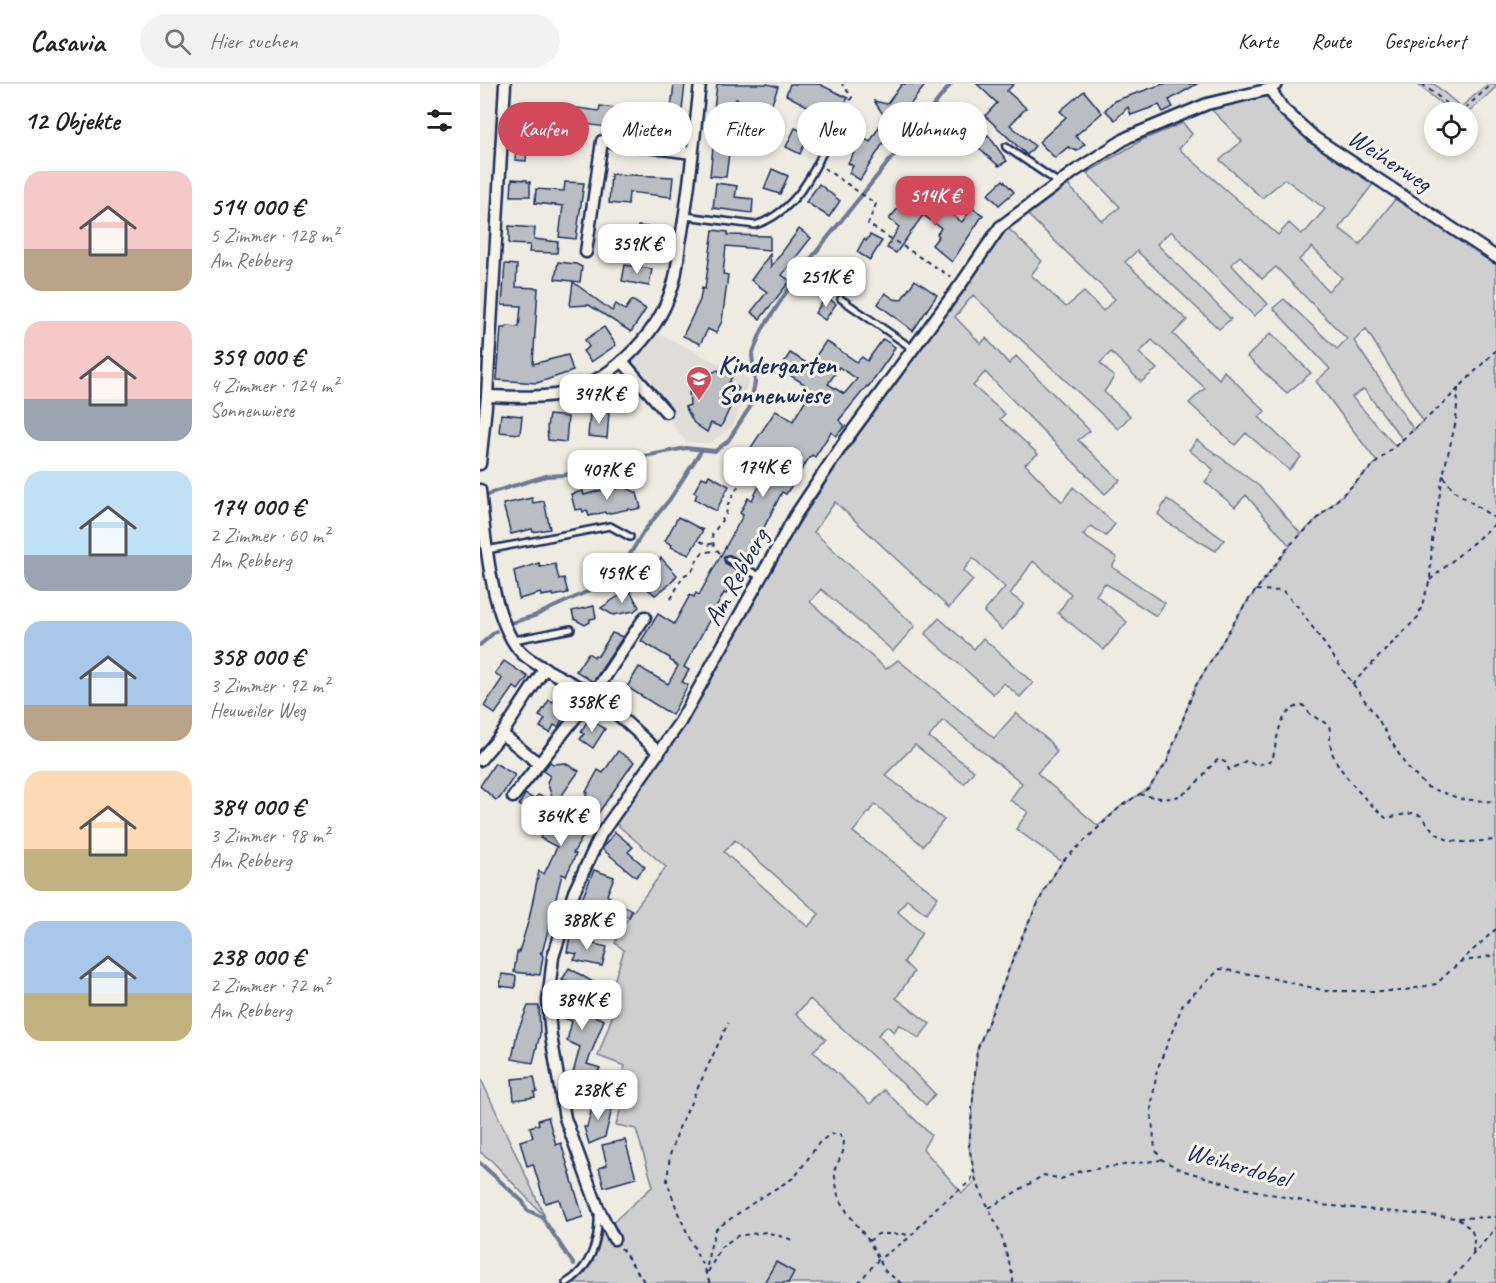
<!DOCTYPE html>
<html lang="de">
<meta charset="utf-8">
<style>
body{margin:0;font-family:Caveat,sans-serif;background:#f2f2f2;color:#202124;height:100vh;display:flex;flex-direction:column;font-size:22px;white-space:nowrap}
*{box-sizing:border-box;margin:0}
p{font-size:20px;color:#757577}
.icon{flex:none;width:33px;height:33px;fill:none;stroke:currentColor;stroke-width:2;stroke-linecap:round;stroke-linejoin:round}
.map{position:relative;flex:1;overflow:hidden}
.details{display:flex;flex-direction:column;background:#fff;width:480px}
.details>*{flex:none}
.top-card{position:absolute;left:18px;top:18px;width:570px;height:54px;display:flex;gap:12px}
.buttons{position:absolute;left:944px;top:18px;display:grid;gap:12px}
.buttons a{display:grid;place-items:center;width:54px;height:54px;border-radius:50%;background:#fff;box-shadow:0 3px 9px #0003;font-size:30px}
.price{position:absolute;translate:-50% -51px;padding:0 14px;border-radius:12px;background:#fff;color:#222;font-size:20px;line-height:39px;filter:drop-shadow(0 2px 3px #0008)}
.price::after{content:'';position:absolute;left:50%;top:36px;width:18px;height:14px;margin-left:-9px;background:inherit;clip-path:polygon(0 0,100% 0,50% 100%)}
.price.current{background:#d1495b;color:#fff}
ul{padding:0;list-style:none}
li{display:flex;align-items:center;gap:18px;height:150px;padding:0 24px}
li span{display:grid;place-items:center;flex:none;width:168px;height:120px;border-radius:18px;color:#555}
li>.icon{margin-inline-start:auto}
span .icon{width:72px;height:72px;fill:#fffc;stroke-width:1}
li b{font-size:26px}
h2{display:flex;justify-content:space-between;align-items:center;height:72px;padding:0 24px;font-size:26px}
.pill{padding:0 21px;border-radius:27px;background:#fff;box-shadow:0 3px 9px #0003;font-size:21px;line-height:54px}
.pill.current{background:#d1495b;color:#fff}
header{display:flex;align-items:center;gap:36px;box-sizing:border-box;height:84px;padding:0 30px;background:#fff;border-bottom:2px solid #e0e0e0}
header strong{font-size:28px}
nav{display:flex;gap:33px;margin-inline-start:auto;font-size:21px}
.search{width:420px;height:54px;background:#f2f2f2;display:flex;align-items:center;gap:15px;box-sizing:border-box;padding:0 21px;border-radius:33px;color:#757577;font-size:22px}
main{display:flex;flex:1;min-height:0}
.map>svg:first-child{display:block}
</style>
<header>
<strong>Casavia</strong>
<div class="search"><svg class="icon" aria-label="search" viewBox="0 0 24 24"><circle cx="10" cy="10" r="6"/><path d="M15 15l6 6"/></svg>Hier suchen</div>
<nav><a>Karte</a><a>Route</a><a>Gespeichert</a></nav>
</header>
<main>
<section class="details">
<h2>12 Objekte<svg class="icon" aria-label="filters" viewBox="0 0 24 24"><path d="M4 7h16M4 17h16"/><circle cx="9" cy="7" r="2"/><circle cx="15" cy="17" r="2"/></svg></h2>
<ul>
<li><span style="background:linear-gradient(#f6c9c9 65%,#b9a48a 0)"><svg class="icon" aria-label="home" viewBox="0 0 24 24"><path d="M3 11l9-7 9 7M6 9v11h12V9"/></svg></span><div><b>514 000 €</b><p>5 Zimmer · 128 m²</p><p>Am Rebberg</p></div></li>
<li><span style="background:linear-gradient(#f6c9c9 65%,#9aa5b1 0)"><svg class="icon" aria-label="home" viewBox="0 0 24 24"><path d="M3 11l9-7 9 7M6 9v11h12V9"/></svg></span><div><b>359 000 €</b><p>4 Zimmer · 124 m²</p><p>Sonnenwiese</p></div></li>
<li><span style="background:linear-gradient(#bfe0f5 70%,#9aa5b1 0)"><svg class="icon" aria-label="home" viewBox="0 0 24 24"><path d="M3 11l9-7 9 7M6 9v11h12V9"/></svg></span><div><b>174 000 €</b><p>2 Zimmer · 60 m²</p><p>Am Rebberg</p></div></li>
<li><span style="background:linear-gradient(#a9c7e8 70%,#b9a48a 0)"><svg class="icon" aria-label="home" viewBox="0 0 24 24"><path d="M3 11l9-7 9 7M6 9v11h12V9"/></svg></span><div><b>358 000 €</b><p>3 Zimmer · 92 m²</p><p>Heuweiler Weg</p></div></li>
<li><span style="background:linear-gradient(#ffd9b3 65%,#c2b280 0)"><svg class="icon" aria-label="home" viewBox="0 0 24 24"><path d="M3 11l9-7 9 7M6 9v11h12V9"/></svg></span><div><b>384 000 €</b><p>3 Zimmer · 98 m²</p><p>Am Rebberg</p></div></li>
<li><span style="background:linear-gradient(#a9c7e8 60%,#c2b280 0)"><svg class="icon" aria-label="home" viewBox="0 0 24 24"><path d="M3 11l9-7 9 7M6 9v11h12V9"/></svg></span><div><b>238 000 €</b><p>2 Zimmer · 72 m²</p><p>Am Rebberg</p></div></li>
</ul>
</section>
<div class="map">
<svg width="1016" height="1199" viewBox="0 0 1016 1199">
<rect width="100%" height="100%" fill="#eeebe2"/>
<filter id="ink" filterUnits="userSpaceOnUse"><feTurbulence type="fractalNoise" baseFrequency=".0167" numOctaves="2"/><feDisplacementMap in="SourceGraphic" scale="12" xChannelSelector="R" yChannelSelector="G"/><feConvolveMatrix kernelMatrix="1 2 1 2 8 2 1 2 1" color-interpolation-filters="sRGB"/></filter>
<g filter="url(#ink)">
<polygon fill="#deddd8" points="178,249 269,295 254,341 231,359 206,358 148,280"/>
<g fill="#cfcfcf" stroke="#757f96" stroke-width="1.5" fill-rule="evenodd">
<polygon points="937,0 954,0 981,23 1008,0 1016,0 1016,3 987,30 972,28"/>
<path d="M790,5l13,20 94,70 -38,49 21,16 40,-51 96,64v1026h-930l11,-7 22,-42 -1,-26 13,16 42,-38 -17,-57 -20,-4 9,-30 -9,-2 9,-27 -27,-10 16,-45 -8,-4 18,-57 -9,-7 6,-15 45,-61 -54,-47 70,-99 70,-126 98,-149 158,-218 34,33 -11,14 35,32 18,-15 19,19 12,-12 -88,-85 41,-29 34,36 18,-14 -33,-34 55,-33 41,-17 9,11 -13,15 99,86 11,-12 12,11 6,-4 18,-21 -40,-30 -23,19 -42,-38 22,-19 -30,-31 41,-11zM691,147l83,85 14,-12 -37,-40 9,-8 22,23 14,-12 71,72 -10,10 -53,-50 -11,9 57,61 -14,12 61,81 -76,72 -42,-48 -62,-46 -8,10 25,20 -9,12 30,25 11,-12 44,51 -46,60 -49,81 -28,75 -18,26 -28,18 -23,20 -61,-53 20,-21 -8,-11 -33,-28 -22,25 -96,-78 -12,9 -76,-67 11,-13 72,62 22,-25 -101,-94 21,-30 114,106 24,-28 -10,-9 10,-13 32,29 -21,25 18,18 22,-26 -14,-10 23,-33 38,33 -13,19 46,37 23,-28 -31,-27 9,-12 51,33 9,-13 -53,-36 5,-9 -34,-23 8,-9 15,10 9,-12 -42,-37 -11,15 -37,-38 13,-10 -38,-35 5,-5 -32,-28 12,-14 120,122 15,-14 -42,-40 12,-9 -74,-75 -7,8 -23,-26 -5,6 -26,-27 18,-22 145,134 12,-13 -26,-24 10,-15 -14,-14 11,-11 30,30 16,-13 -18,-16 13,-13 53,48 -16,15 46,42 11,-12 43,37 12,-13 -42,-40 6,-6 -41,-40 -5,8 -46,-45 14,-14 -62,-58 12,-11 82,78 12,-10 -74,-75zM832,163l30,31 -14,13 -29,-31zM886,245l57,92 -9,9 -60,-89zM884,305l39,51 -7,7 -44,-50zM463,636l79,63 -12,17 18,12 -12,17 46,33 -16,25 -23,47 -46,116 -8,97 7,34 -14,12 -39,-44 8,-14 -47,-45 -14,14 -57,-53 13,-12 -30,-25 14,-15 116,106 9,-11 -57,-59 9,-9 7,6 5,-8 20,14 11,-14 -34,-26 18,-26 -10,-10 18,-29 -24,-21 9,-13 19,15 12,-17 -85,-65 22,-28 48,42 21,-26 -59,-45 30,-30 49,39 10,-13 -45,-34zM255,756l84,74 -11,13 -84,-75z"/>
<polygon points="791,249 831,289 807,309 767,273"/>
<polygon points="687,415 744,456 736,467 688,439 678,430"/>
<polygon points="459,534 494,565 503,554 553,599 540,613 524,599 513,610 445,550"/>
<polygon points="0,993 65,1133 11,1076 0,1068"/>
</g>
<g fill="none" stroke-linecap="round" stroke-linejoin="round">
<g stroke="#6e7992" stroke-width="4">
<polyline points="3,414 13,408 66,392 85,391 114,382 137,384 160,373 206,364 235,367 248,357 270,323 275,298 272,271 282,246 316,193 471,0"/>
<polyline points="31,539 54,532 135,495 164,447 190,415 221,367"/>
<polyline points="0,561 16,547"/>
<polyline points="0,1079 43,1118 47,1126 62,1133 94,1181"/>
</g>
</g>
<g fill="#babdc2" stroke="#1b2f5e" stroke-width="1.5" fill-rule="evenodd">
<polygon points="194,0 205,0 201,34 190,33"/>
<polygon points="237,0 288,0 298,3 290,25 256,15 246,93 230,92 237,25 234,25"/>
<polygon points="310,0 339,0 368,14 362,25 375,33 368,44 358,36 354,36 306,11"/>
<polygon points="422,0 446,0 405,53 407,53 380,96 369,89 373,82 368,79 383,54 390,58 405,33 394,17 407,20"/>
<polygon points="497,0 534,0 527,7 546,24 530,41 555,62 547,71 505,32 517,19"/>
<polygon points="683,0 717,0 689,16 693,23 683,28 679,21 651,31 648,23 635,36 625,26 634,17"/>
<polygon points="604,7 622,29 595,52 605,60 597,67 588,63 575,74 559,58 586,33 580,27"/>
<polygon points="120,22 158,27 158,30 184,34 182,53 155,50 156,47 105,40 105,45 87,42 86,54 73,52 74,41 84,42 86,26 98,27 98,24 119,27"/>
<polygon points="315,44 329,50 320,70 306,63"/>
<polygon points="38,48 61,50 60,65 47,64 46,77 35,76"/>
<polygon points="508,51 527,77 519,82 497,63"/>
<polygon points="292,85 308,92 300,110 284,105"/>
<polygon points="131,90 193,93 191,113 149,108 148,121 129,119"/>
<polygon points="32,95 47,96 47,98 50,98 50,112 31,112"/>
<polygon points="523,96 534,108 519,121 508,110"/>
<polygon points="85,98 104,99 96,155 79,153 83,122 55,119 56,105 84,107"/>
<polygon points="236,99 257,102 255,113 273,115 272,129 233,124"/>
<polygon points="339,100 360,117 349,133 326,118"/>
<polygon points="454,114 463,121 462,124 482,138 492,124 503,131 472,178 452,161 459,152 457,150 461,144 443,131 416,169 407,164 419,143 409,135 424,117 431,122 435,118 445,126"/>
<polygon points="29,142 55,144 54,155 78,158 77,169 49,168 50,161 29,160"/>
<polygon points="158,142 186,145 184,166 155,162"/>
<polygon points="319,145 331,154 302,191 310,197 280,235 271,228 287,208 271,196 290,170 291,183"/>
<polygon points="233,146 248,148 248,151 290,152 290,166 246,162 243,190 248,191 242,237 236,249 228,245 220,260 203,252 220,216 222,204 225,205"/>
<polygon points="390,151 402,157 390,176 377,168 384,155 386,157"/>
<polygon points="78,178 96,180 102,183 100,198 75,195"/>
<polygon points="25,180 37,181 36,203 58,204 53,280 88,271 93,287 57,299 17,296 21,244 26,244 27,242 39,243 41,222 22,221"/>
<polygon points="145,181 172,185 169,202 142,197"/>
<polygon points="435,196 457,211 433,247 398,220 405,209 414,215 421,216"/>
<polygon points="93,198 132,227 136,220 145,226 152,216 166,225 151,248 109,221 90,222"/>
<polygon points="346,213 356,220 345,236 335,229"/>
<polygon points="124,243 136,261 111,278 103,267 109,263 105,256"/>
<path d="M403,255l12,8 -5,9 -22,31 -1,-1 -28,34 6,6 -9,10 -5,-4 -16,25 -3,-2 -5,6 -21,33 -4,-2 -36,71 -16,-8 -6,1 1,7 14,8 -13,23 -2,-1 -40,74 5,3 -7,12 6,3 -16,30 -45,-28 12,-20 29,17 10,-18 -8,-6v-2l-29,-17 17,-27 16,10 16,-29 4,2 2,-4 3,2 42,-76 2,-4 -3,-2 8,-15 4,2 10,-19 -7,-4 4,-6 -17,-10 34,-51 17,11 13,-22 -6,-3 6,-11 -26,-16 10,-16 20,12 16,-24 31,21 5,-5 5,4zM359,283l18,12 -13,15 -16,-10z"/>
<polygon points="238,286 242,289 254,288 249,299 259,304 241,343 231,339 227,348 214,339 205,323 210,321 209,308 222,296 222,293"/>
<polygon points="118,327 129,328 127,354 108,352 110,329 117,330"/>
<polygon points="21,330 42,332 40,350 19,348"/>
<polygon points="69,331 88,333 86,358 68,356 67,343"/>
<polygon points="229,391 249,402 236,427 215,415 217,410 214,408 222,393 227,395"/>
<polygon points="133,403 134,405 145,403 157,409 161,424 152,426 149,425 126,430 125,428 109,432 107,426 103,428 102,425 95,426 91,410 103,407 104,411"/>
<polygon points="52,414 53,419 64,417 70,445 53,448 52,445 31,450 23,420"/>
<polygon points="198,433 223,446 209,471 191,463 192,461 185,457"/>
<polygon points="181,474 197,491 190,500 175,511 159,498 165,494 161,491 172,477 176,480"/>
<polygon points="59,479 60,483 75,480 79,495 84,494 88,509 73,512 73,510 61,512 61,509 39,515 34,487"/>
<polygon points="149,505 159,523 154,527 133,531 121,524"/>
<polygon points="114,522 116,534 110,535 110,538 105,541 94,535 92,527"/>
<polygon points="132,549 143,553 113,598 96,587 108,569 114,573 115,571 118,572"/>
<polygon points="24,577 48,593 38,606 34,603 15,630 4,622 22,595 15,589"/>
<polygon points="76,613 90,622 78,643 74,641 70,649 60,643 65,635 59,632 69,616 73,618"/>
<polygon points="109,634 125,645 113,664 100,655 104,650 101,648"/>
<polygon points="138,667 154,678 110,741 93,769 96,770 86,792 82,790 69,843 62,869 60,868 63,872 60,891 34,888 37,868 39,868 49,835 59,787 64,790 77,763 60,754 64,748 51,742 48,735 43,733 47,725 39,721 45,710 54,715 58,711 73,716 67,698 70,692 63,687 70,678 73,680 85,679 99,687 70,728 89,739 92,734 95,735 106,719 103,717 108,709 106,708 118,686 123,689"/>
<polygon points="15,679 35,691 20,714 16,716 0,702"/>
<polygon points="135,748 153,763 148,768 165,783 156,793 122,765"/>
<polygon points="114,786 134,793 127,811 134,816 133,817 152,826 149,833 102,815"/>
<polygon points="90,852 115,858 114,860 127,863 122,882 94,876 97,870 87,868"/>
<polygon points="89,884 118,901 113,909 107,906 97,925 124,936 107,980 120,984 118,987 123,989 115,1015 101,1011 106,997 85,990 93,989 100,963 87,957 92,937 78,932 79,915 82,917 91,900 82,896"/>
<polygon points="22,890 36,892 35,904 20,902"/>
<polygon points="48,922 59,922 60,950 53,979 32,975 37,949"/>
<polygon points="54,993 57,1008 54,1008 55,1013 34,1016 32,995"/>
<polygon points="114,1016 133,1021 125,1053 109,1060 104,1043 107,1043"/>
<polygon points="68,1033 76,1061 81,1059 103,1133 86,1138 79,1115 65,1119 53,1080 47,1082 40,1057 53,1053 50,1043 59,1040 58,1036"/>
<polygon points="145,1056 156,1094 124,1103 119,1084 127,1081 122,1061"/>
<polygon points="296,1178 314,1188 308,1199 284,1199"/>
</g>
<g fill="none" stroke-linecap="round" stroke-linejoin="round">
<defs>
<g id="lane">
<polyline points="526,63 579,99"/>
<path d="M205,132l70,9c44,-13 64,-63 81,-101"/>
<polyline points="361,215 433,265"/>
<polyline points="7,466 130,442 150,453"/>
<polyline points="248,475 281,493"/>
<polyline points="34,556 91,545"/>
<path d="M86,1199c24,-14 33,-41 32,-67"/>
</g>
<g id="street">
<polyline points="790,5 803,25 835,54 1016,173"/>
<polyline points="106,168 122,57 212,69"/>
<polyline points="142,277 186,328"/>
<path d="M7,312c23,1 45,2 68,-1 52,-9 102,-58 117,-107 5,-14 6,-30 8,-45 10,-52 14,-106 20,-159"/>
<polyline points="0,380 7,312 25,0"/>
<path d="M0,406c5,46 10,124 39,160 12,15 56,33 74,45 24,17 45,38 66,58"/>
<polyline points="22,650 58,679"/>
<polyline points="0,676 22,650 65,584"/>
<polyline points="33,713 113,611 165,533"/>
<polyline points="134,1155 118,1124 85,1034 71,952 68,917 73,873 94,808 121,750 200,638 315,432 365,357 481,200 520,143 595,87 648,53 727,20 790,5 797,0"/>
</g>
</defs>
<use href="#lane" stroke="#1b2f5e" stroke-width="10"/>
<use href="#street" stroke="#1b2f5e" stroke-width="15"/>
<g stroke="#1b2f5e" stroke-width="2" stroke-dasharray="4.5 4.5" stroke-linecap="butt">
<polyline points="942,0 978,28 982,27 1012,0"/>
<polyline points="361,32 372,13 362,0"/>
<polyline points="344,84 396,120 388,140 471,193"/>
<polyline points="978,304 976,337 963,391 973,406 1016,435"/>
<polyline points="220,457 227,461 234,459"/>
<polyline points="240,469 234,463 232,451 246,430 248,420 260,399"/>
<polyline points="950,496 1016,439"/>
<polyline points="776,506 803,507 818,523 898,635 926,682 947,703 981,715 1016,718"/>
<polyline points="191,515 203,492 212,487 218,474 223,468 237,467"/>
<polyline points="872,600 938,533 950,496 952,457 963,391"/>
<path d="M659,710c28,6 40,9 60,-14 8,-8 11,-15 20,-21l7,4 3,7 17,-9 11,4 15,-4c6,-21 5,-52 31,-56l8,10 18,10c2,8 0,15 2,23 3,20 40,58 55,70l26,-5 10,3c21,33 39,26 74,24"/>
<polyline points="1016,845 956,900 921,907 846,907 787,893 740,885 703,920 677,986 671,1025 675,1065 681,1075 701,1086 763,1104 842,1121 977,1134 1016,1133"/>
<polyline points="980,878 1016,871"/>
<polyline points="509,1124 564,1091 581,1095 601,1087 680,1076"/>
<path d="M978,1135c17,12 17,14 15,34"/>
<polyline points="389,1157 398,1150 425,1150 429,1154"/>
<polyline points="141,1164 165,1199"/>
<polyline points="228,1188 241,1163 257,1152 286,1148 313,1156"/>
<polyline points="226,1189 198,1129 187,1097 190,1071 199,1044 248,939"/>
<polyline points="230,1199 226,1190 229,1168 236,1145 280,1114 315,1093 339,1059 349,1051 359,1049 364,1056 363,1068 354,1087 358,1111 367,1128 389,1157 405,1187 421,1199"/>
<polyline points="378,1199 399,1175 429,1154 457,1123 491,1097 493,1087"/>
<polyline points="533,1199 533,1193 521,1150 496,1097 489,1063 497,966 543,850 566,803 582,778 619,743 641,722 669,704 687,678 715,603 764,522 810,461 897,378 965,318 1016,266"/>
<polyline points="968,1199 1016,1144"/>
</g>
<use href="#lane" stroke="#f7f3e8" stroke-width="5"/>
<use href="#street" stroke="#f7f3e8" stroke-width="10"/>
</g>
</g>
<defs>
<symbol id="school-pin" viewBox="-11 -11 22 30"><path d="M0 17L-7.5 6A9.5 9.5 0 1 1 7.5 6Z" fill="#d1495b" stroke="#f7f3e8"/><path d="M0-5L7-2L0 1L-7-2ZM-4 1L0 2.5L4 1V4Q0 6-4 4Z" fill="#fff"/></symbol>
</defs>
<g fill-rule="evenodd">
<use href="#school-pin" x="204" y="280" width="30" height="40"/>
</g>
<g text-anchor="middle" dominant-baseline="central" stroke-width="6" stroke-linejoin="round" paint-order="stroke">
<g font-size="26" fill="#1b2f5e" stroke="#f7f3e8">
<text transform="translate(910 76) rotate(33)">Weiherweg</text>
<text transform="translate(256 493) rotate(-61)">Am Rebberg</text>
<text transform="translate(758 1081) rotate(16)">Weiherdobel</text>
</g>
<g font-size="26" font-weight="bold" fill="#1b2f5e" stroke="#f7f3e8" text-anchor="start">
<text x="238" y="280">Kindergarten<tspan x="238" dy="30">Sonnenwiese</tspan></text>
</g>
</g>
</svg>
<div class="buttons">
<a><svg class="icon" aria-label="locate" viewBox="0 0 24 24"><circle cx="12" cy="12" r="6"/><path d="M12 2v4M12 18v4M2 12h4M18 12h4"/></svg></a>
</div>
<b class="price current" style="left:455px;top:143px">514K €</b>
<b class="price" style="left:157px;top:191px">359K €</b>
<b class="price" style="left:346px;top:224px">251K €</b>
<b class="price" style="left:119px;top:341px">347K €</b>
<b class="price" style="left:283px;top:414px">174K €</b>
<b class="price" style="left:127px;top:417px">407K €</b>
<b class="price" style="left:142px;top:520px">459K €</b>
<b class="price" style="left:112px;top:649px">358K €</b>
<b class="price" style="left:81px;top:763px">364K €</b>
<b class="price" style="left:107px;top:867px">388K €</b>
<b class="price" style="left:102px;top:947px">384K €</b>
<b class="price" style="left:118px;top:1037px">238K €</b>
<div class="top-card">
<a class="pill current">Kaufen</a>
<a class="pill">Mieten</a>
<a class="pill">Filter</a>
<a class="pill">Neu</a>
<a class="pill">Wohnung</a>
</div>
</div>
</main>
